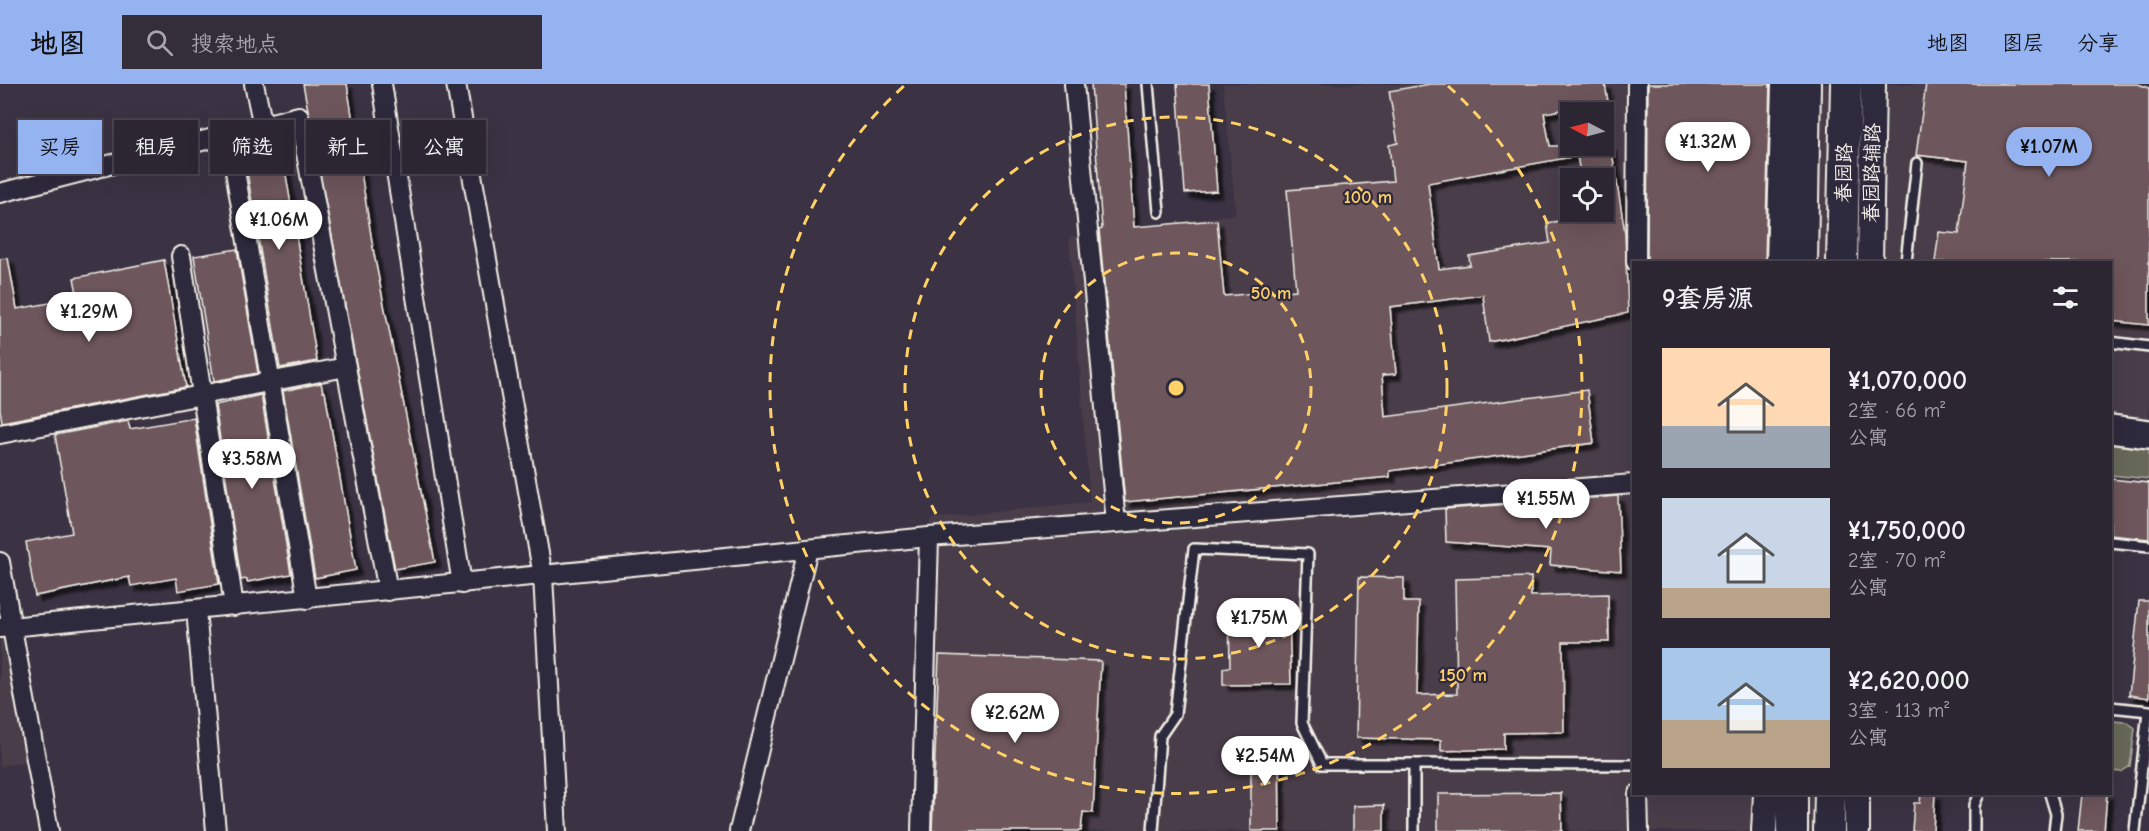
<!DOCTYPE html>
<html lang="zh">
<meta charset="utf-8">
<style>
body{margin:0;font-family:"Comic Neue","LXGW WenKai TC",sans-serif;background:#342e3a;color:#f1f3f6;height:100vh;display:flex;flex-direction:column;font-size:22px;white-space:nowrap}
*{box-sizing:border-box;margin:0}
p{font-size:20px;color:#a6a5ac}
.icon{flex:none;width:33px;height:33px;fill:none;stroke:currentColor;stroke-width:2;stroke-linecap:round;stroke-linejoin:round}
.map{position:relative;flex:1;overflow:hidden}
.details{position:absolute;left:1632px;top:177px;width:480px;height:534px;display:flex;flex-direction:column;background:#2c2632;border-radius:0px;box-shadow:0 6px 24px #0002,0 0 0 2px #48434d}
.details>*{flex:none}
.hud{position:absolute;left:18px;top:36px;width:570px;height:54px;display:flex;gap:12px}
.needle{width:39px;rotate:276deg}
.tools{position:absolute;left:1560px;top:18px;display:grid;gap:12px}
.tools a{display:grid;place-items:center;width:54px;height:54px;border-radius:0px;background:#2c2632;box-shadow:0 6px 24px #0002,0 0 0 2px #48434d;font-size:30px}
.price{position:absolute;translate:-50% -51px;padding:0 14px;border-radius:21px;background:#fff;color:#222;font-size:20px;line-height:39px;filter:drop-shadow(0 2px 3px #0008)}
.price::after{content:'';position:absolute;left:50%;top:36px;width:18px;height:14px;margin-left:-9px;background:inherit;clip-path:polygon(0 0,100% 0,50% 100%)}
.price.on{background:#95b2f1;color:#111}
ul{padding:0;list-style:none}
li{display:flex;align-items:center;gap:18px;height:150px;padding:0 30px}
li span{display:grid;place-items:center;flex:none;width:168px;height:120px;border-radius:0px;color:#555}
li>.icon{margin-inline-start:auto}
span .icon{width:72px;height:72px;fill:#fffc;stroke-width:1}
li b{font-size:26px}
h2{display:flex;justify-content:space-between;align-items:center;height:72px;padding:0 30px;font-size:26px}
.tag{padding:0 21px;border-radius:0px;background:#2c2632;box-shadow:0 6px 24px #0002,0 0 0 2px #48434d;font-size:21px;line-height:54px}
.tag.on{background:#95b2f1;color:#111}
header{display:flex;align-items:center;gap:36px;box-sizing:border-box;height:84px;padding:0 30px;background:#95b2f1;color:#111}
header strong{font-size:28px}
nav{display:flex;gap:33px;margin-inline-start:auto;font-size:21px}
.search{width:420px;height:54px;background:#342e3a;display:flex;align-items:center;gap:15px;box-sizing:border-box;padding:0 21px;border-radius:0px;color:#a6a5ac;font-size:22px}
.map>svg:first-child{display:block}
</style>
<header>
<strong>地图</strong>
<div class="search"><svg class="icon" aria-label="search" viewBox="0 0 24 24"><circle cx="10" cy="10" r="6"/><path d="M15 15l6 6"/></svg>搜索地点</div>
<nav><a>地图</a><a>图层</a><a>分享</a></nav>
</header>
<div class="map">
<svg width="2149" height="747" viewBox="0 0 2149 747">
<defs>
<filter id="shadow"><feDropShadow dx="5.5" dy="5.5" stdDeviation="1.5" flood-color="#0009"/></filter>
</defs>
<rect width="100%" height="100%" fill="#3b3343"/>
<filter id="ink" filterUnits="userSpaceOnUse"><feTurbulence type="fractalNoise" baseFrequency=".0167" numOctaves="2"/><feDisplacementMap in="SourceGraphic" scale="12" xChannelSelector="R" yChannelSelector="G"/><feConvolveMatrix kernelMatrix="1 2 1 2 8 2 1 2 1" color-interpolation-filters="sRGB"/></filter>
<g filter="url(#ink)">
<g fill="#4a3e4a" fill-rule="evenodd">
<path d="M1223,0h605l-3,178h-191v532h179l-1,37h-891l9,-312 160,-17 -21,-265 167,-23zM1570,28h34v34h-34zM1570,94h34v34h-34z"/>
<polygon points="1877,0 2149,0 2149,350 2111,345 2110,178 1871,178"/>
<polygon points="12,543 36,676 0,682 0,544"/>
</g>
<g fill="#666758" stroke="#adaca0" stroke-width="1.5">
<polygon points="2111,360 2149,364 2149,395 2111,391"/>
<polygon points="2110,637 2127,638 2135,644 2130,682 2121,688 2111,687"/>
</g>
<g fill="#6d575c" stroke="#f4f1e8" stroke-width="1.5" fill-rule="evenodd" filter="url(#shadow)">
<polygon points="303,0 347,0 374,170 435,478 395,485"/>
<path d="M1091,0h33l10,143 83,-7 7,76 72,-6 -9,-100 106,-9 -4,-36 9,-2 -9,-52 41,-7h175l3,18 -64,11 6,33h61l14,87 3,80 -139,29 -6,-47 -93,12 6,67 -14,1 3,42 202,-27 7,53 -204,28v6l-265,25 -26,-272 3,-1zM1577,72l4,22h23v34h-18l1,5 -40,6 3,20 -81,13 1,9 -31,4 -11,-86z"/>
<polygon points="1177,0 1209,0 1217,107 1185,109"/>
<polygon points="1648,0 1770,0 1765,178 1647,178"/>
<polygon points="1926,0 2138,0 2149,4 2149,241 2110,237 2110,178 1935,178 1939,148 1959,150 1968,77 1916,71"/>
<polygon points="279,49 317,277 280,284 242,58"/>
<polygon points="237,165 258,289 214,297 194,172"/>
<polygon points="8,174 17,225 78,214 74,194 164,176 186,303 2,338 0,325 0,175"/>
<polygon points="321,299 323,308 325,308 356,486 315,494 283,307"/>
<polygon points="261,311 291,490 247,498 247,495 241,496 215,321"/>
<polygon points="194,334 219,500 178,507 176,494 131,502 129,493 35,512 26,458 72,449 55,351 128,337 130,345"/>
<polygon points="2110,395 2149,399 2149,455 2110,451"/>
<polygon points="1618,412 1621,487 1550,481 1551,466 1446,458 1445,425"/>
<polygon points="1359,493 1404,494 1404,518 1419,518 1417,611 1457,610 1455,495 1531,493 1531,512 1608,510 1609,558 1563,558 1564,648 1504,649 1504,665 1441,667 1441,656 1356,654"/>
<polygon points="2139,517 2149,517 2149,614 2129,611"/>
<polygon points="1289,527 1291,600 1223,601 1223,584 1230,583 1229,528"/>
<polygon points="939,571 1101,577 1093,729 1083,728 1081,747 932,747"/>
<polygon points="1251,659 1279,659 1280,747 1251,747"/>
<polygon points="1561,709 1562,747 1438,747 1438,710"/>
<polygon points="1921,710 1935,710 1933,747 1912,747 1914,719 1920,719"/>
<polygon points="2082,710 2107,710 2104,747 2078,747"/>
<polygon points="1384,721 1384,747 1353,747 1353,722"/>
</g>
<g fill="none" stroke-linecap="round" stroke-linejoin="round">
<defs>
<g id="service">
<polyline points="1148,0 1159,128"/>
<polyline points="1906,178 1917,79"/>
<polyline points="2110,258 2149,263"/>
<polyline points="2110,458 2149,462"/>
<polyline points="2110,623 2149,627"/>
<polyline points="1414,680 1634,681"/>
<polyline points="2050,710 2056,730 2054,747"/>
<polyline points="1153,747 1160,652 1175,630 1194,465 1308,470 1302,639 1322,680 1414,680 1414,747"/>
<polyline points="1974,747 1974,721 1979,710"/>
<polyline points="2135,747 2148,627"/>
</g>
<g id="minor">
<polyline points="254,0 263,42"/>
<polyline points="382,0 462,500"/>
<polyline points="456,0 543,492 557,747"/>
<polyline points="1074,0 1116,439"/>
<polyline points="229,51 307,515"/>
<polyline points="0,109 299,32 388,507"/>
<polyline points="181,172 234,522"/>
<polyline points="1636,178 1637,0"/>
<polyline points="0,350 346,283"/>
<polyline points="0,478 49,747"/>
<polyline points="196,526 216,747"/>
<polyline points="0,544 929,453 1634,400"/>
<polyline points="1638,710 1639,747"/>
<polyline points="739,747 808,465"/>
<polyline points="921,747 929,453"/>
</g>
<g id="tertiary">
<polyline points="1779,178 1784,0"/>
<polyline points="1870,178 1873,0"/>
<polyline points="1764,747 1766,710"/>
<polyline points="1857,747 1857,710"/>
</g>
<polyline id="secondary" points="2110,345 2149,350"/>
<g id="primary">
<polyline points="1802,178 1805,0"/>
<polyline points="1842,178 1846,0"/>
<polyline points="1792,747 1792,710"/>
<polyline points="1829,747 1830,710"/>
</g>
</defs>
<use href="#service" stroke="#f4f1e8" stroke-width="14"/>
<use href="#minor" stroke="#f4f1e8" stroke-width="22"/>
<use href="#tertiary" stroke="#f4f1e8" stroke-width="28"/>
<use href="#secondary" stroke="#f4f1e8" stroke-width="32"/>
<use href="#primary" stroke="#f4f1e8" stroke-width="34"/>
<use href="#service" stroke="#2f2a3d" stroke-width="9"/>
<use href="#minor" stroke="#2f2a3d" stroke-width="18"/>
<use href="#tertiary" stroke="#2f2a3d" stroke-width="24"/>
<use href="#secondary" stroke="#2f2a3d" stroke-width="27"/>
<use href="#primary" stroke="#2f2a3d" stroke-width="30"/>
</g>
</g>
<g fill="none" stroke="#ffd166" stroke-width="3" stroke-dasharray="10 8">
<circle cx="1176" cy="304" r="135"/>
<circle cx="1176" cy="304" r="271"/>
<path d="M1448 2A406 406 0 1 1 904 2"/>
</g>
<g text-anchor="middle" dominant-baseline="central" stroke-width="4.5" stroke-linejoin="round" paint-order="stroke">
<g font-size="20" fill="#f4f1e8" stroke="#2f2a3d">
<text transform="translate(1844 89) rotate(-89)">春园路</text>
<text transform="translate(1872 89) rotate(-89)">春园路辅路</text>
</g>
</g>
<circle cx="1176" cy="304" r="9" fill="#ffd166" stroke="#2f2a3d" stroke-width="3"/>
<g font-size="18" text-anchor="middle" font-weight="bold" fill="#ffd166" stroke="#2f2a3d" stroke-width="4.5" stroke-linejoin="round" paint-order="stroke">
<text x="1368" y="119">100 m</text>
<text x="1271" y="215">50 m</text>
<text x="1463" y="597">150 m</text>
</g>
</svg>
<div class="tools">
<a><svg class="needle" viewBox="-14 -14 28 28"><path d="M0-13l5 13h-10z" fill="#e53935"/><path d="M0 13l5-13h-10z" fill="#a6a5ac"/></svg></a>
<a><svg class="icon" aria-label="locate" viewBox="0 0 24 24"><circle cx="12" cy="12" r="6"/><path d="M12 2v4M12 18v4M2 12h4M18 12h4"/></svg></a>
</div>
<b class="price" style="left:1708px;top:89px">¥1.32M</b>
<b class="price on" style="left:2049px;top:94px">¥1.07M</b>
<b class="price" style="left:279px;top:167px">¥1.06M</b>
<b class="price" style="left:89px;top:259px">¥1.29M</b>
<b class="price" style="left:252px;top:406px">¥3.58M</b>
<b class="price" style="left:1546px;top:446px">¥1.55M</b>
<b class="price" style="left:1259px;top:565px">¥1.75M</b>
<b class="price" style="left:1015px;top:660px">¥2.62M</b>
<b class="price" style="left:1265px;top:703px">¥2.54M</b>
<div class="hud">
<a class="tag on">买房</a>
<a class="tag">租房</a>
<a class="tag">筛选</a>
<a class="tag">新上</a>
<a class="tag">公寓</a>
</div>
<section class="details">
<h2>9套房源<svg class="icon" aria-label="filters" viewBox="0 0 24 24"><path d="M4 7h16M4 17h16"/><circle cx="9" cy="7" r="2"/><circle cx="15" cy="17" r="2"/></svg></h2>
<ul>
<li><span style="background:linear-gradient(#ffd9b3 65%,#9aa5b1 0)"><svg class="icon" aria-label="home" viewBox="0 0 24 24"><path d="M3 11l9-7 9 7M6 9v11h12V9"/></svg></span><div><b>¥1,070,000</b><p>2室 · 66 m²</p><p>公寓</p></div></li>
<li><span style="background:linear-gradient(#c9d6e8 75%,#b9a48a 0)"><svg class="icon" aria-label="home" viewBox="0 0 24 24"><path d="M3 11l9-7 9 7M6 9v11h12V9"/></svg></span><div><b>¥1,750,000</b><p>2室 · 70 m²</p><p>公寓</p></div></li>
<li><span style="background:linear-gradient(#a9c7e8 60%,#b9a48a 0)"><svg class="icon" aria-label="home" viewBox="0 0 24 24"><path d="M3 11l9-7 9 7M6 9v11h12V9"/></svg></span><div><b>¥2,620,000</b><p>3室 · 113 m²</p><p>公寓</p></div></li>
</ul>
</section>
</div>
